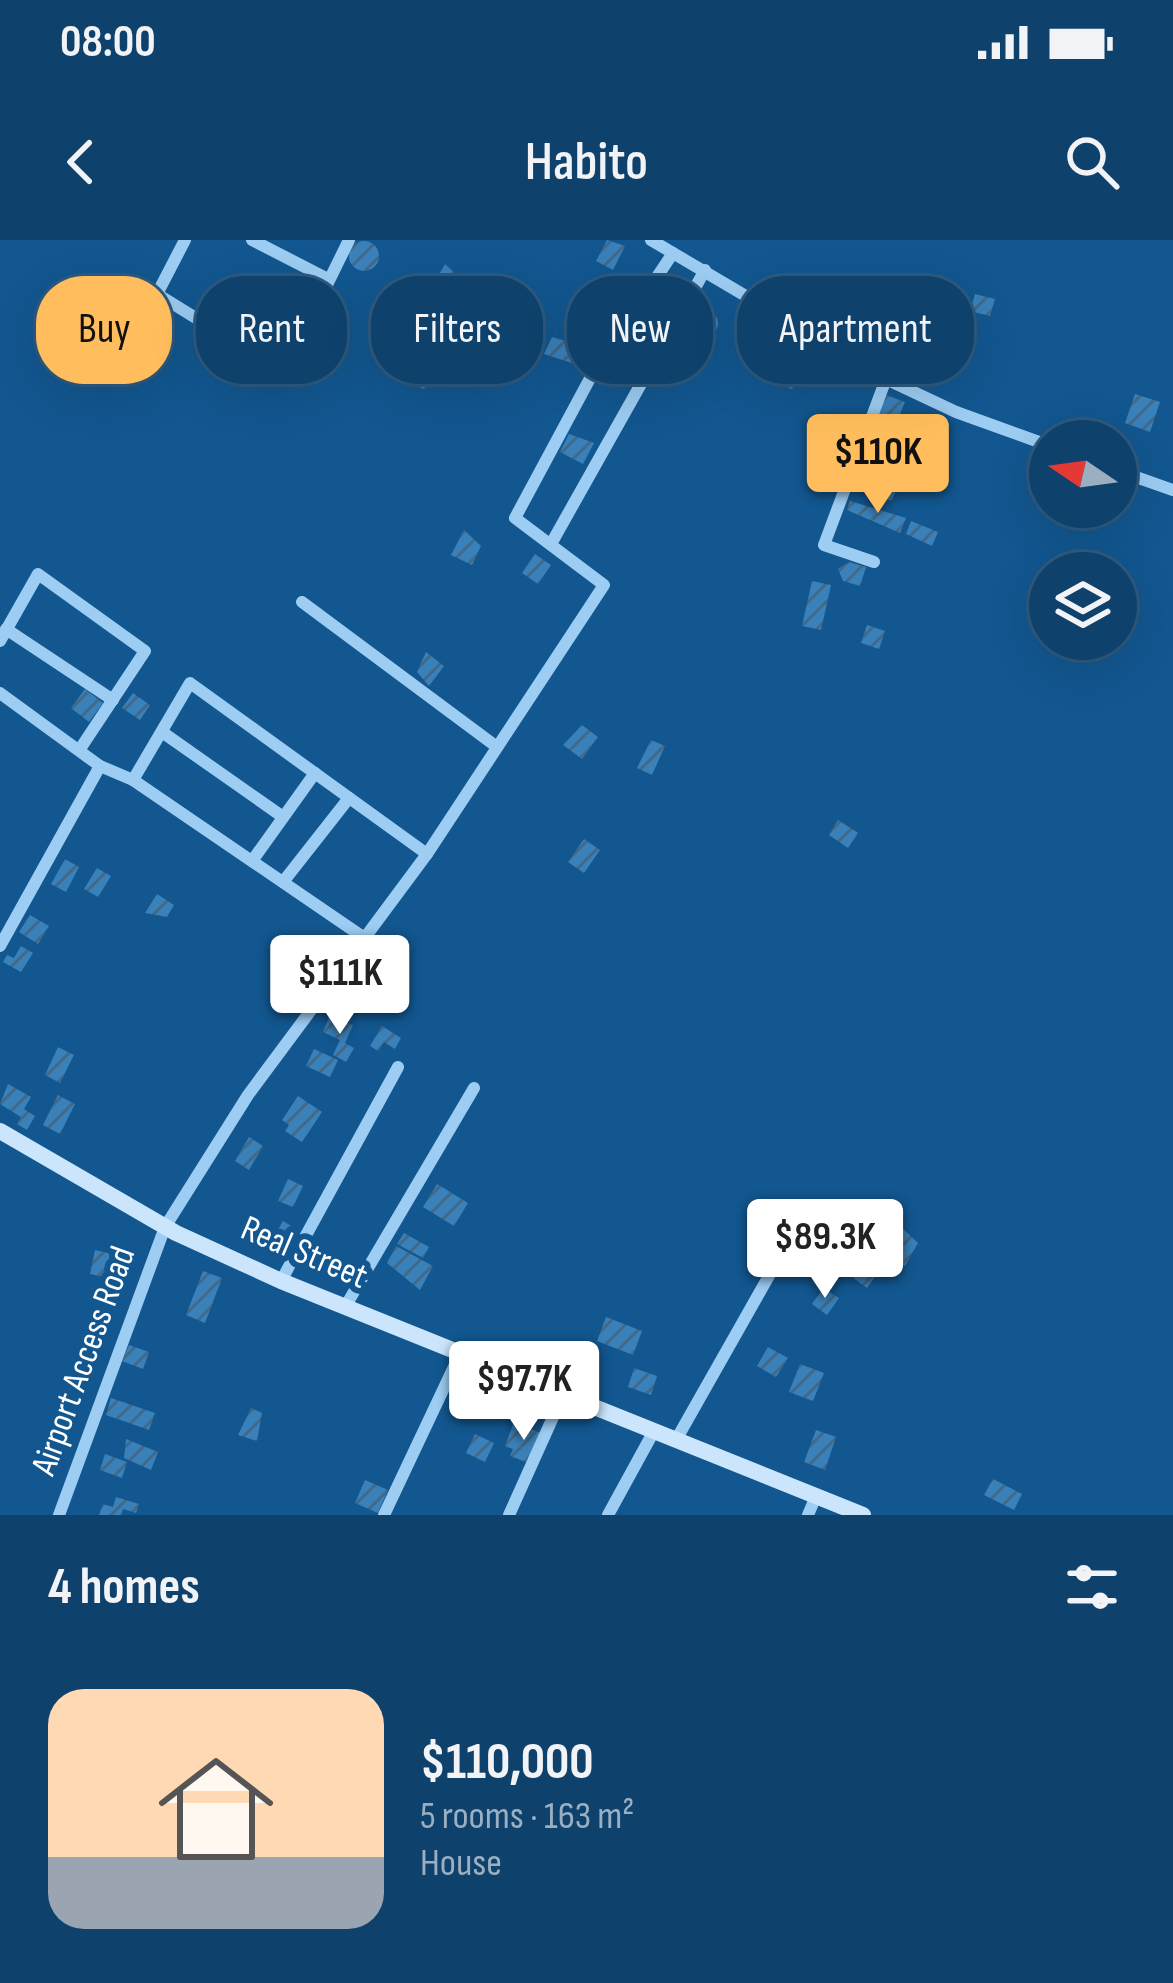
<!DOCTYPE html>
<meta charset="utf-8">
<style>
body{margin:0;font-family:"Sofia Sans Condensed",sans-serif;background:#174872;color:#f1f3f6;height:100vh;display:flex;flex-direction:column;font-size:45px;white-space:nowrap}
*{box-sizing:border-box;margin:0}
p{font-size:39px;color:#9bafc2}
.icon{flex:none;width:66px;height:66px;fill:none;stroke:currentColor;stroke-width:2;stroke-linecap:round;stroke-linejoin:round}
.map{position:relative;height:1275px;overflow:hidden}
.details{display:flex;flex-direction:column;background:#0e416c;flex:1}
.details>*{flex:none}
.top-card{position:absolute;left:36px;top:36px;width:1101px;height:108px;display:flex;gap:24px}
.needle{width:78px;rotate:283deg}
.buttons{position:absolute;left:1029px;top:180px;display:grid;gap:24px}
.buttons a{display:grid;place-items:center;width:108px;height:108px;border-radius:50%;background:#0e416c;box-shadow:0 12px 48px #0002,0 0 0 3px #2e5a7f;font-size:60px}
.price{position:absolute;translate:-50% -102px;padding:0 27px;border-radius:12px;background:#fff;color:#222;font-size:39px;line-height:78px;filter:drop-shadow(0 3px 6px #0008)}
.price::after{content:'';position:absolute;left:50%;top:72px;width:36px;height:27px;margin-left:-18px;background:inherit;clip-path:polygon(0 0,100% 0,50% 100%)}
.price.selected{background:#ffbd5d;color:#111}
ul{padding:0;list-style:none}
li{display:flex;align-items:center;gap:36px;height:300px;padding:0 48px}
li+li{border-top:3px solid #2e5a7f}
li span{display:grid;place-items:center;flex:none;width:336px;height:240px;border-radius:36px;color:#555}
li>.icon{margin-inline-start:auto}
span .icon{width:144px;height:144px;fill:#fffc;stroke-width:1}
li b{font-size:51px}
h2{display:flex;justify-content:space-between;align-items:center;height:144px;padding:0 48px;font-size:51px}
.pill{padding:0 42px;border-radius:48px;background:#0e416c;box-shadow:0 12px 48px #0002,0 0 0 3px #2e5a7f;font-size:42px;line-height:108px}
.pill.selected{background:#ffbd5d;color:#111}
.status{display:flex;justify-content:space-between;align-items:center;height:84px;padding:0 60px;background:#0e416c;direction:ltr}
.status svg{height:33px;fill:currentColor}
header{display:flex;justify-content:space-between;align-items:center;height:156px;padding:0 48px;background:#0e416c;font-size:54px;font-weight:600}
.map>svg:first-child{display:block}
</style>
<div class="status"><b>08:00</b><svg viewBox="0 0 49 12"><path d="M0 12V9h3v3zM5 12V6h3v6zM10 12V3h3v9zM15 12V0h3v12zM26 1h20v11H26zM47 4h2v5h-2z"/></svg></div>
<header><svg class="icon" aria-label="back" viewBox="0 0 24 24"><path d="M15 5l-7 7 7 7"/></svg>Habito<svg class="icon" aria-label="search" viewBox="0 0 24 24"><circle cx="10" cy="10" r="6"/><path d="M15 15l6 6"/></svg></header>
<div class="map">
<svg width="1173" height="1275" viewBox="0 0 1173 1275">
<defs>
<pattern id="building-hatch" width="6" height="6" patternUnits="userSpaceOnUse" patternTransform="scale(3)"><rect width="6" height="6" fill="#3a81b9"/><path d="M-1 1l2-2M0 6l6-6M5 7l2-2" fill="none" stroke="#426988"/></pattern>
</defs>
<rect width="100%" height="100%" fill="#125790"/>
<g fill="url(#building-hatch)">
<polygon points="607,0 625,6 613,30 596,21"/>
<circle cx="364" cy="16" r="15"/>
<polygon points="445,24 462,40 450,63 432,47"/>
<circle cx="291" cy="55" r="11"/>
<polygon points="975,54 995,59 990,76 970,71"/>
<circle cx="705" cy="83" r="13"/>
<polygon points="262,88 281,100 270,119 251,108"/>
<polygon points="552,97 586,107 578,125 544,114"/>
<polygon points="217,112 239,120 233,138 211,130"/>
<polygon points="420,117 436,124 424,149 411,143"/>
<polygon points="780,118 801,127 792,149 770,141"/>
<polygon points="1135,154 1160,162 1150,192 1125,183"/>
<polygon points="886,155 905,162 894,189 875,182"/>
<polygon points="883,189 945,215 936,237 874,211"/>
<polygon points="569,194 594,203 583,224 560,212"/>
<polygon points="877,225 902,235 892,261 867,251"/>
<polygon points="850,261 906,278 900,293 847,270"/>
<polygon points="911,281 938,292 932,306 906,294"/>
<polygon points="464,290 481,306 472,325 451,315"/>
<polygon points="535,314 551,325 538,344 522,333"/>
<polygon points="849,322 866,327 860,346 843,341 838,329"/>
<polygon points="812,341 831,345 821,390 802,386"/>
<polygon points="867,385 885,391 879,409 861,403"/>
<polygon points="426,412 444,426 429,446 417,432"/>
<polygon points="85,449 103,463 89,482 71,468"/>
<polygon points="133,453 150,465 140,480 122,468"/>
<polygon points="582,485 598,497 582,519 563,505"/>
<polygon points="651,500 665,506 652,535 637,528"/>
<polygon points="838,580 858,593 848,608 829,595"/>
<polygon points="584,599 600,610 584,633 568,622"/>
<polygon points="65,619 79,627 66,652 51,644"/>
<polygon points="97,628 111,636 98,657 84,649"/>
<polygon points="157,654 174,665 167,677 145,673"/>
<polygon points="30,675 49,686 38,704 19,692"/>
<polygon points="21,706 33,713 21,732 3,722 7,715 14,718"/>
<polygon points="330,775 353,785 345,803 354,808 346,822 333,815 340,800 323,792"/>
<polygon points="382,786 401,798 395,809 384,802 378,811 370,806"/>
<polygon points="58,807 74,815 60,843 45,835"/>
<polygon points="314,809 338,820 330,837 306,826"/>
<polygon points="8,844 31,857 24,869 35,876 27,890 17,884 21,877 0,864"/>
<polygon points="58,855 75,864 60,894 43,885"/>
<polygon points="298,856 322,872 302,902 285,891 289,885 282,880"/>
<polygon points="249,897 263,906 249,930 235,921"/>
<polygon points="288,939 303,946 293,967 278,961"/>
<polygon points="437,944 468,963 454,986 423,967"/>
<polygon points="283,981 299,991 284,1016 268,1007"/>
<polygon points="899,985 918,1003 905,1026 883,1013"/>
<polygon points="404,993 429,1007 423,1018 397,1004"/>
<polygon points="396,1006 433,1026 420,1050 387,1023"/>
<polygon points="95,1010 117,1015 112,1039 90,1034"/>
<polygon points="864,1019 880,1029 867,1048 852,1037"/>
<polygon points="203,1031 222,1038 205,1083 186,1075"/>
<polygon points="823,1048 839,1058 827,1075 812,1064"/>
<polygon points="606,1077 642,1091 633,1115 597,1101"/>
<polygon points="129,1105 149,1112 143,1129 122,1121"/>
<polygon points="768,1107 788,1118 776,1137 757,1126"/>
<polygon points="800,1124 824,1133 813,1161 789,1152"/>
<polygon points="634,1128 657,1136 651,1155 628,1147"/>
<polygon points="111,1158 155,1173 149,1190 106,1175"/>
<polygon points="251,1168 262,1173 257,1201 238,1195"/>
<polygon points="514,1182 543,1194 531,1224 510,1216 513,1209 505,1206"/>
<polygon points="816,1190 836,1197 825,1230 804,1222"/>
<polygon points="475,1194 494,1203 485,1222 466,1213"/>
<polygon points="126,1199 158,1212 151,1230 124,1218"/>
<polygon points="105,1214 127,1222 122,1238 100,1230"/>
<polygon points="993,1239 1022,1254 1014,1270 984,1255"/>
<polygon points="365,1240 388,1250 378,1273 355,1263"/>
<polygon points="116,1257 139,1264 136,1273 123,1269 121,1275 99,1275 103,1264 113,1267"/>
</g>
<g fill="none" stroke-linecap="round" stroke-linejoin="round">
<g stroke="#9dcdf2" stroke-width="12">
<polyline points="185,0 157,54 275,127 291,118 349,0"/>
<polyline points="252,0 328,39"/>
<polyline points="651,0 886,139 956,172 1050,206"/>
<polyline points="1116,230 1173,250"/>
<polyline points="551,304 705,30"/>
<polyline points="874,322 824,305 886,139"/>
<polyline points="302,362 497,507"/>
<polyline points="6,389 113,460"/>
<polyline points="0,401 38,334 145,411 80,509"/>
<polyline points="0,453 100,526 0,706"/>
<polyline points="162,492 283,577"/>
<polyline points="100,526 133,540 363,697"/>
<polyline points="133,540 190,443 427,614"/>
<polyline points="252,621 315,533"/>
<polyline points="283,642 349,558"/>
<polyline points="281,1041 398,827"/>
<polyline points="345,1067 474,848"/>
<polyline points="676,1200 800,981"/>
<polyline points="59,1275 165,987 248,855 427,614 604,345 515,278 594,131 673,13"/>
<polyline points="384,1275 460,1114"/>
<polyline points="509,1275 563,1155"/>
<polyline points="608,1275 654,1191"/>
<polyline points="808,1275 816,1256"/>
</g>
<polyline stroke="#cbe6fc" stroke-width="16" points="0,891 176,993 281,1041 863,1275"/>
</g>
<g text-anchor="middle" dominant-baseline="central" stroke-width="12" stroke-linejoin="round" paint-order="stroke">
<g font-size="36" fill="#fff" stroke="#125790">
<text transform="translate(304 1013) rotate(23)">Real Street</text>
<text transform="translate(84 1121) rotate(-70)">Airport Access Road</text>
</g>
</g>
</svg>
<div class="buttons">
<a><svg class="needle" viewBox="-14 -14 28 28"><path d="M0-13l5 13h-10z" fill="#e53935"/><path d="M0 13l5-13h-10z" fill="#9bafc2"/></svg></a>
<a><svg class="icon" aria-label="layers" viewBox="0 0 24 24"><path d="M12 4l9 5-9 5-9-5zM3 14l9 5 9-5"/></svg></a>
</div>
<b class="price selected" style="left:878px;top:276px">$110K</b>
<b class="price" style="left:340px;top:797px">$111K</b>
<b class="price" style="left:825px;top:1061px">$89.3K</b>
<b class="price" style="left:524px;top:1203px">$97.7K</b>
<div class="top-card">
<a class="pill selected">Buy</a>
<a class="pill">Rent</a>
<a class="pill">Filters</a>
<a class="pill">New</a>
<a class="pill">Apartment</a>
</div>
</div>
<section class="details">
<h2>4 homes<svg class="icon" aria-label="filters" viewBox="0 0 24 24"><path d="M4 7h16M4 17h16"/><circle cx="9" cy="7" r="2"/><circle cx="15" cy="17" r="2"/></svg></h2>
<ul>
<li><span style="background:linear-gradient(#ffd9b3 70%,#9aa5b1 0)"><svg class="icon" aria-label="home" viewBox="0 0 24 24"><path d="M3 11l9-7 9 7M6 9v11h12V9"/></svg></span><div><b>$110,000</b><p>5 rooms · 163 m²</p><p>House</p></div></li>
</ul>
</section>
